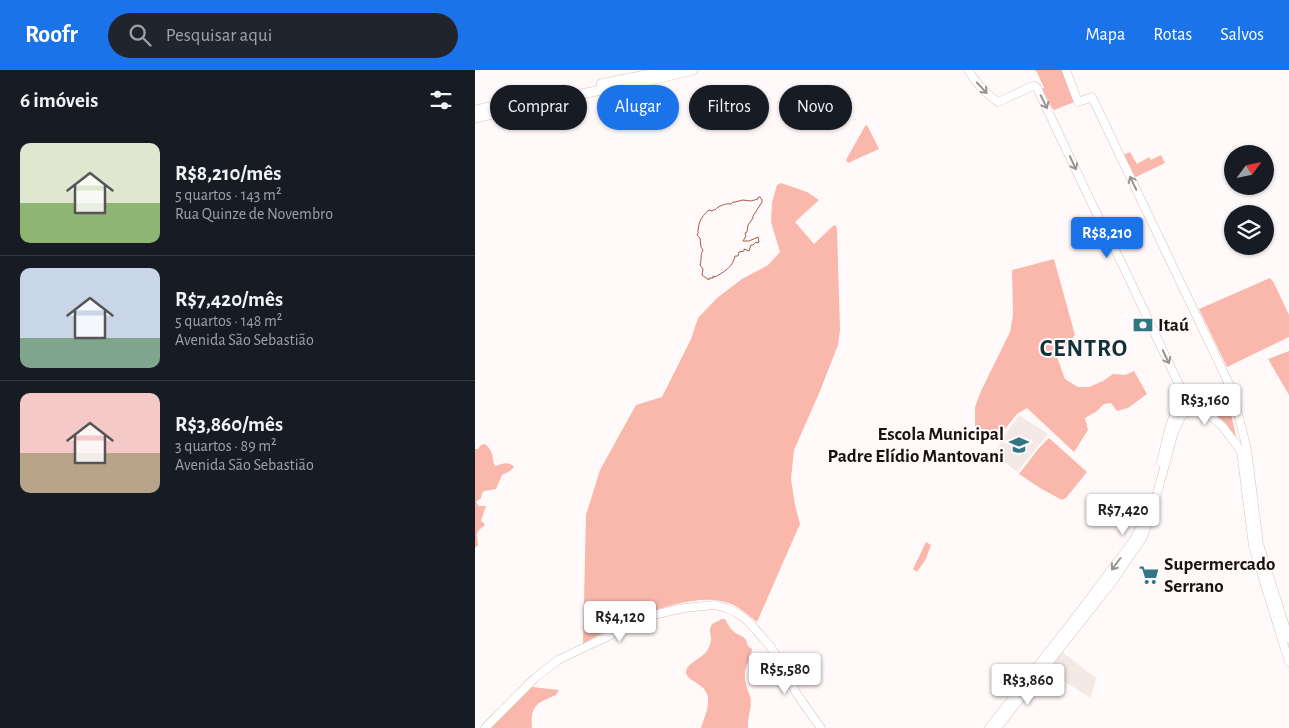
<!DOCTYPE html>
<html lang="pt">
<meta charset="utf-8">
<style>
body{margin:0;font-family:"Alegreya Sans",sans-serif;background:#20242c;color:#f1f3f6;height:100vh;display:flex;flex-direction:column;font-size:19px;white-space:nowrap}
*{box-sizing:border-box;margin:0}
p{font-size:16px;color:#9ea1a6}
.icon{flex:none;width:28px;height:28px;fill:none;stroke:currentColor;stroke-width:2;stroke-linecap:round;stroke-linejoin:round}
.map{position:relative;flex:1;overflow:hidden}
.panel{display:flex;flex-direction:column;background:#171b24;width:475px}
.panel>*{flex:none}
.guide{position:absolute;left:15px;top:15px;width:475px;height:45px;display:flex;gap:10px}
.needle{width:32px;rotate:57deg}
.fabs{position:absolute;left:749px;top:75px;display:grid;gap:10px}
.fabs a{display:grid;place-items:center;width:50px;height:50px;border-radius:50%;background:#171b24;box-shadow:0 1px 4px #0004;font-size:25px}
.price{position:absolute;translate:-50% -42px;padding:0 11px;border-radius:5px;background:#fff;color:#222;font-size:16px;line-height:32px;filter:drop-shadow(0 1px 2px #0008)}
.price::after{content:'';position:absolute;left:50%;top:30px;width:15px;height:11px;margin-left:-8px;background:inherit;clip-path:polygon(0 0,100% 0,50% 100%)}
.price.active{background:#1a73e8;color:#fff}
ul{padding:0;list-style:none}
li{display:flex;align-items:center;gap:15px;height:125px;padding:0 20px}
li+li{border-top:1px solid #363941}
li span{display:grid;place-items:center;flex:none;width:140px;height:100px;border-radius:10px;color:#555}
li>.icon{margin-inline-start:auto}
span .icon{width:60px;height:60px;fill:#fffc;stroke-width:1}
li b{font-size:21px}
h2{display:flex;justify-content:space-between;align-items:center;height:60px;padding:0 20px;font-size:21px}
.tag{padding:0 18px;border-radius:22px;background:#171b24;box-shadow:0 1px 4px #0004;font-size:18px;line-height:45px}
.tag.active{background:#1a73e8;color:#fff}
header{display:flex;align-items:center;gap:30px;box-sizing:border-box;height:70px;padding:0 25px;background:#1a73e8;color:#fff}
header strong{font-size:24px}
nav{display:flex;gap:28px;margin-inline-start:auto;font-size:18px}
.search{width:350px;height:45px;background:#20242c;display:flex;align-items:center;gap:12px;box-sizing:border-box;padding:0 18px;border-radius:28px;color:#9ea1a6;font-size:19px}
main{display:flex;flex:1;min-height:0}
.map>svg:first-child{display:block}
</style>
<header>
<strong>Roofr</strong>
<div class="search"><svg class="icon" aria-label="search" viewBox="0 0 24 24"><circle cx="10" cy="10" r="6"/><path d="M15 15l6 6"/></svg>Pesquisar aqui</div>
<nav><a>Mapa</a><a>Rotas</a><a>Salvos</a></nav>
</header>
<main>
<section class="panel">
<h2>6 imóveis<svg class="icon" aria-label="filters" viewBox="0 0 24 24"><path d="M4 7h16M4 17h16"/><circle cx="9" cy="7" r="2"/><circle cx="15" cy="17" r="2"/></svg></h2>
<ul>
<li><span style="background:linear-gradient(#dfe7d0 60%,#8fb573 0)"><svg class="icon" aria-label="home" viewBox="0 0 24 24"><path d="M3 11l9-7 9 7M6 9v11h12V9"/></svg></span><div><b>R$8,210/mês</b><p>5 quartos · 143 m²</p><p>Rua Quinze de Novembro</p></div></li>
<li><span style="background:linear-gradient(#c9d6e8 70%,#7fa58c 0)"><svg class="icon" aria-label="home" viewBox="0 0 24 24"><path d="M3 11l9-7 9 7M6 9v11h12V9"/></svg></span><div><b>R$7,420/mês</b><p>5 quartos · 148 m²</p><p>Avenida São Sebastião</p></div></li>
<li><span style="background:linear-gradient(#f6c9c9 60%,#b9a48a 0)"><svg class="icon" aria-label="home" viewBox="0 0 24 24"><path d="M3 11l9-7 9 7M6 9v11h12V9"/></svg></span><div><b>R$3,860/mês</b><p>3 quartos · 89 m²</p><p>Avenida São Sebastião</p></div></li>
</ul>
</section>
<div class="map">
<svg width="814" height="658" viewBox="0 0 814 658">
<rect width="100%" height="100%" fill="#fffaf9"/>
<g fill="#f5e9e6">
<polygon points="544,345 573,364 542,402 519,384 529,366"/>
<polygon points="587,582 621,608 616,628 574,602 574,598"/>
</g>
<g fill="#fab8ac">
<polygon points="559,0 589,0 602,31 579,40 565,20 569,18 562,2"/>
<polygon points="392,55 404,79 373,93 371,90 390,56"/>
<polygon points="655,82 662,94 674,87 676,90 686,85 690,93 661,107 658,105 648,85"/>
<path d="M306,113l26,9 12,8 -24,22 19,22 19,-18 3,-1 1,5 3,100 -2,15 -18,46 -26,59 -3,29 4,26 5,19 -43,98c-10,-8 -19,-17 -32,-20 -38,-11 -109,22 -142,42l3,-129 14,-45 36,-65 26,-8 29,-58 7,-21 19,-20 25,-19 26,-14 12,-13 -9,-30 1,-19 5,-18z"/>
<polygon points="579,189 600,265 582,287 590,309 603,317 614,317 628,311 638,304 650,305 659,301 672,324 653,338 642,341 636,333 629,334 622,341 610,348 613,360 599,382 552,338 542,344 526,364 500,371 500,337 506,321 535,262 538,245 537,200"/>
<polygon points="795,208 799,213 814,245 814,267 752,297 724,239"/>
<polygon points="814,281 814,325 793,289"/>
<polygon points="752,326 761,366 759,367 733,337 741,334"/>
<polygon points="574,368 612,402 591,428 587,430 565,418 544,404 564,378"/>
<path d="M10,374c10,9 6,12 10,22 6,-1 13,-6 19,1l-4,4 -8,4 -6,14 -12,2 -2,2 -1,5 -5,4 3,4h7l-5,15 3,2 1,2 -6,5 -2,4 1,11 -3,3v-99h3l3,-4z"/>
<polygon points="451,472 456,475 451,489 442,502 438,499"/>
<path d="M247,549h3c2,4 5,9 8,12 7,6 13,4 15,15l4,3c-1,8 -6,15 -7,23 -1,9 2,16 5,24 3,10 -3,21 -2,32h-47c3,-10 8,-20 7,-30 -2,-16 -22,-16 -22,-26 0,-8 14,-13 19,-19 3,-3 6,-9 6,-14 0,-6 -3,-8 1,-15z"/>
<path d="M57,617l27,3 -3,5c-19,8 -26,10 -24,33h-45l36,-39z"/>
</g>
<g fill="none" stroke-linecap="round" stroke-linejoin="round">
<path stroke="#a25d50" stroke-width="1" d="M285,127l2,3v2l-9,14v2l-5,7 -1,7 -2,1 1,3 -3,5h6l9,-4 1,5 -1,1 -2,-1 -3,3h-2l-2,6 -5,-2v2l-5,1 -1,4h-3c-2,11 -11,16 -20,21l-2,-1v2h-4v2l-7,-5 1,-6 -3,-4c2,-6 0,-10 3,-15l-2,-3 -1,-9 -3,-3 1,-2c0,-8 2,-16 11,-23l3,1 1,-1h2c3,-4 11,-7 16,-6l2,-2h2l8,-2 8,1 7,-2v-1z"/>
<defs>
<g id="secondary">
<path d="M493,0c8,13 18,24 30,32l35,-16h2l2,2 56,118 31,62 57,121 42,38 18,24 12,95 36,116"/>
<polyline points="591,0 603,32 617,27 754,314 762,340 772,379 784,474 814,569"/>
<polyline points="686,392 694,359 704,330 706,319"/>
<polyline points="10,658 60,608 83,590 178,545 209,538 240,535 251,538 262,543 273,551 295,576 316,609 320,621 328,633 346,658"/>
<polyline points="514,658 604,543 658,471 666,457 673,439"/>
<polyline points="522,658 638,511 668,467 678,438 699,362 706,347 716,338 723,334 732,333 741,329 754,314"/>
</g>
<g id="primary">
<polyline points="126,14 194,0"/>
<polyline points="0,40 67,26"/>
<polyline points="0,48 101,25 168,12 218,0"/>
</g>
</defs>
<use href="#secondary" stroke="#d7c1bd" stroke-width="9"/>
<use href="#primary" stroke="#d7c1bd" stroke-width="10"/>
<use href="#secondary" stroke="#fff" stroke-width="8"/>
<use href="#primary" stroke="#fff" stroke-width="9"/>
</g>
<defs><path id="oneway-shaft" d="M-6 0H5M1.5-3L5.5 0L1.5 3" fill="none" stroke-width="1.6" stroke-linecap="round" stroke-linejoin="round" transform="scale(1.25)"/></defs>
<g stroke="#989493">
<use href="#oneway-shaft" transform="translate(507 18) rotate(47)"/>
<use href="#oneway-shaft" transform="translate(569 32) rotate(64)"/>
<use href="#oneway-shaft" transform="translate(598 93) rotate(65)"/>
<use href="#oneway-shaft" transform="translate(658 113) rotate(-116)"/>
<use href="#oneway-shaft" transform="translate(691 287) rotate(64)"/>
<use href="#oneway-shaft" transform="translate(641 494) rotate(127)"/>
</g>
<defs>
<symbol id="bank-bare" viewBox="-9 -9 18 18"><path d="M-6-4H6V4H-6ZM0-2.3a2.3 2.3 0 1 0 0 4.6a2.3 2.3 0 1 0 0-4.6Z" fill="#307783" stroke="#fffaf9" stroke-width="2.5" paint-order="stroke"/></symbol>
<symbol id="school-bare" viewBox="-9 -9 18 18"><path d="M0-5L7-2L0 1L-7-2ZM-4 1L0 2.5L4 1V4Q0 6-4 4Z" fill="#307783" stroke="#fffaf9" stroke-width="2.5" paint-order="stroke"/></symbol>
<symbol id="supermarket-bare" viewBox="-9 -9 18 18"><path d="M-6-5.5h2.5l.6 2H6L4.5 2H-2.5L-4.4-4H-6ZM-1.5 3.2a1.3 1.3 0 1 0 .1 0ZM3 3.2a1.3 1.3 0 1 0 .1 0Z" fill="#307783" stroke="#fffaf9" stroke-width="2.5" paint-order="stroke"/></symbol>
</defs>
<g fill-rule="evenodd">
<use href="#bank-bare" x="654" y="241" width="28" height="28"/>
<use href="#school-bare" x="530" y="361" width="28" height="28"/>
<use href="#supermarket-bare" x="660" y="491" width="28" height="28"/>
</g>
<g text-anchor="middle" dominant-baseline="central" stroke-width="4" stroke-linejoin="round" paint-order="stroke">
<g font-size="19" font-weight="bold" fill="#191210" stroke="#fffaf9" text-anchor="start">
<text x="683" y="255">Itaú</text>
<text x="529" y="364" text-anchor="end">Escola Municipal<tspan x="529" dy="22">Padre Elídio Mantovani</tspan></text>
<text x="689" y="494">Supermercado<tspan x="689" dy="22">Serrano</tspan></text>
</g>
<g font-size="24" font-weight="bold" letter-spacing="1" fill="#103238" stroke="#fffaf9">
<text x="609" y="279">CENTRO</text>
</g>
</g>
</svg>
<div class="fabs">
<a><svg class="needle" viewBox="-14 -14 28 28"><path d="M0-13l5 13h-10z" fill="#e53935"/><path d="M0 13l5-13h-10z" fill="#9ea1a6"/></svg></a>
<a><svg class="icon" aria-label="layers" viewBox="0 0 24 24"><path d="M12 4l9 5-9 5-9-5zM3 14l9 5 9-5"/></svg></a>
</div>
<b class="price active" style="left:632px;top:189px">R$8,210</b>
<b class="price" style="left:730px;top:356px">R$3,160</b>
<b class="price" style="left:648px;top:466px">R$7,420</b>
<b class="price" style="left:145px;top:573px">R$4,120</b>
<b class="price" style="left:310px;top:625px">R$5,580</b>
<b class="price" style="left:553px;top:636px">R$3,860</b>
<div class="guide">
<a class="tag">Comprar</a>
<a class="tag active">Alugar</a>
<a class="tag">Filtros</a>
<a class="tag">Novo</a>
</div>
</div>
</main>
